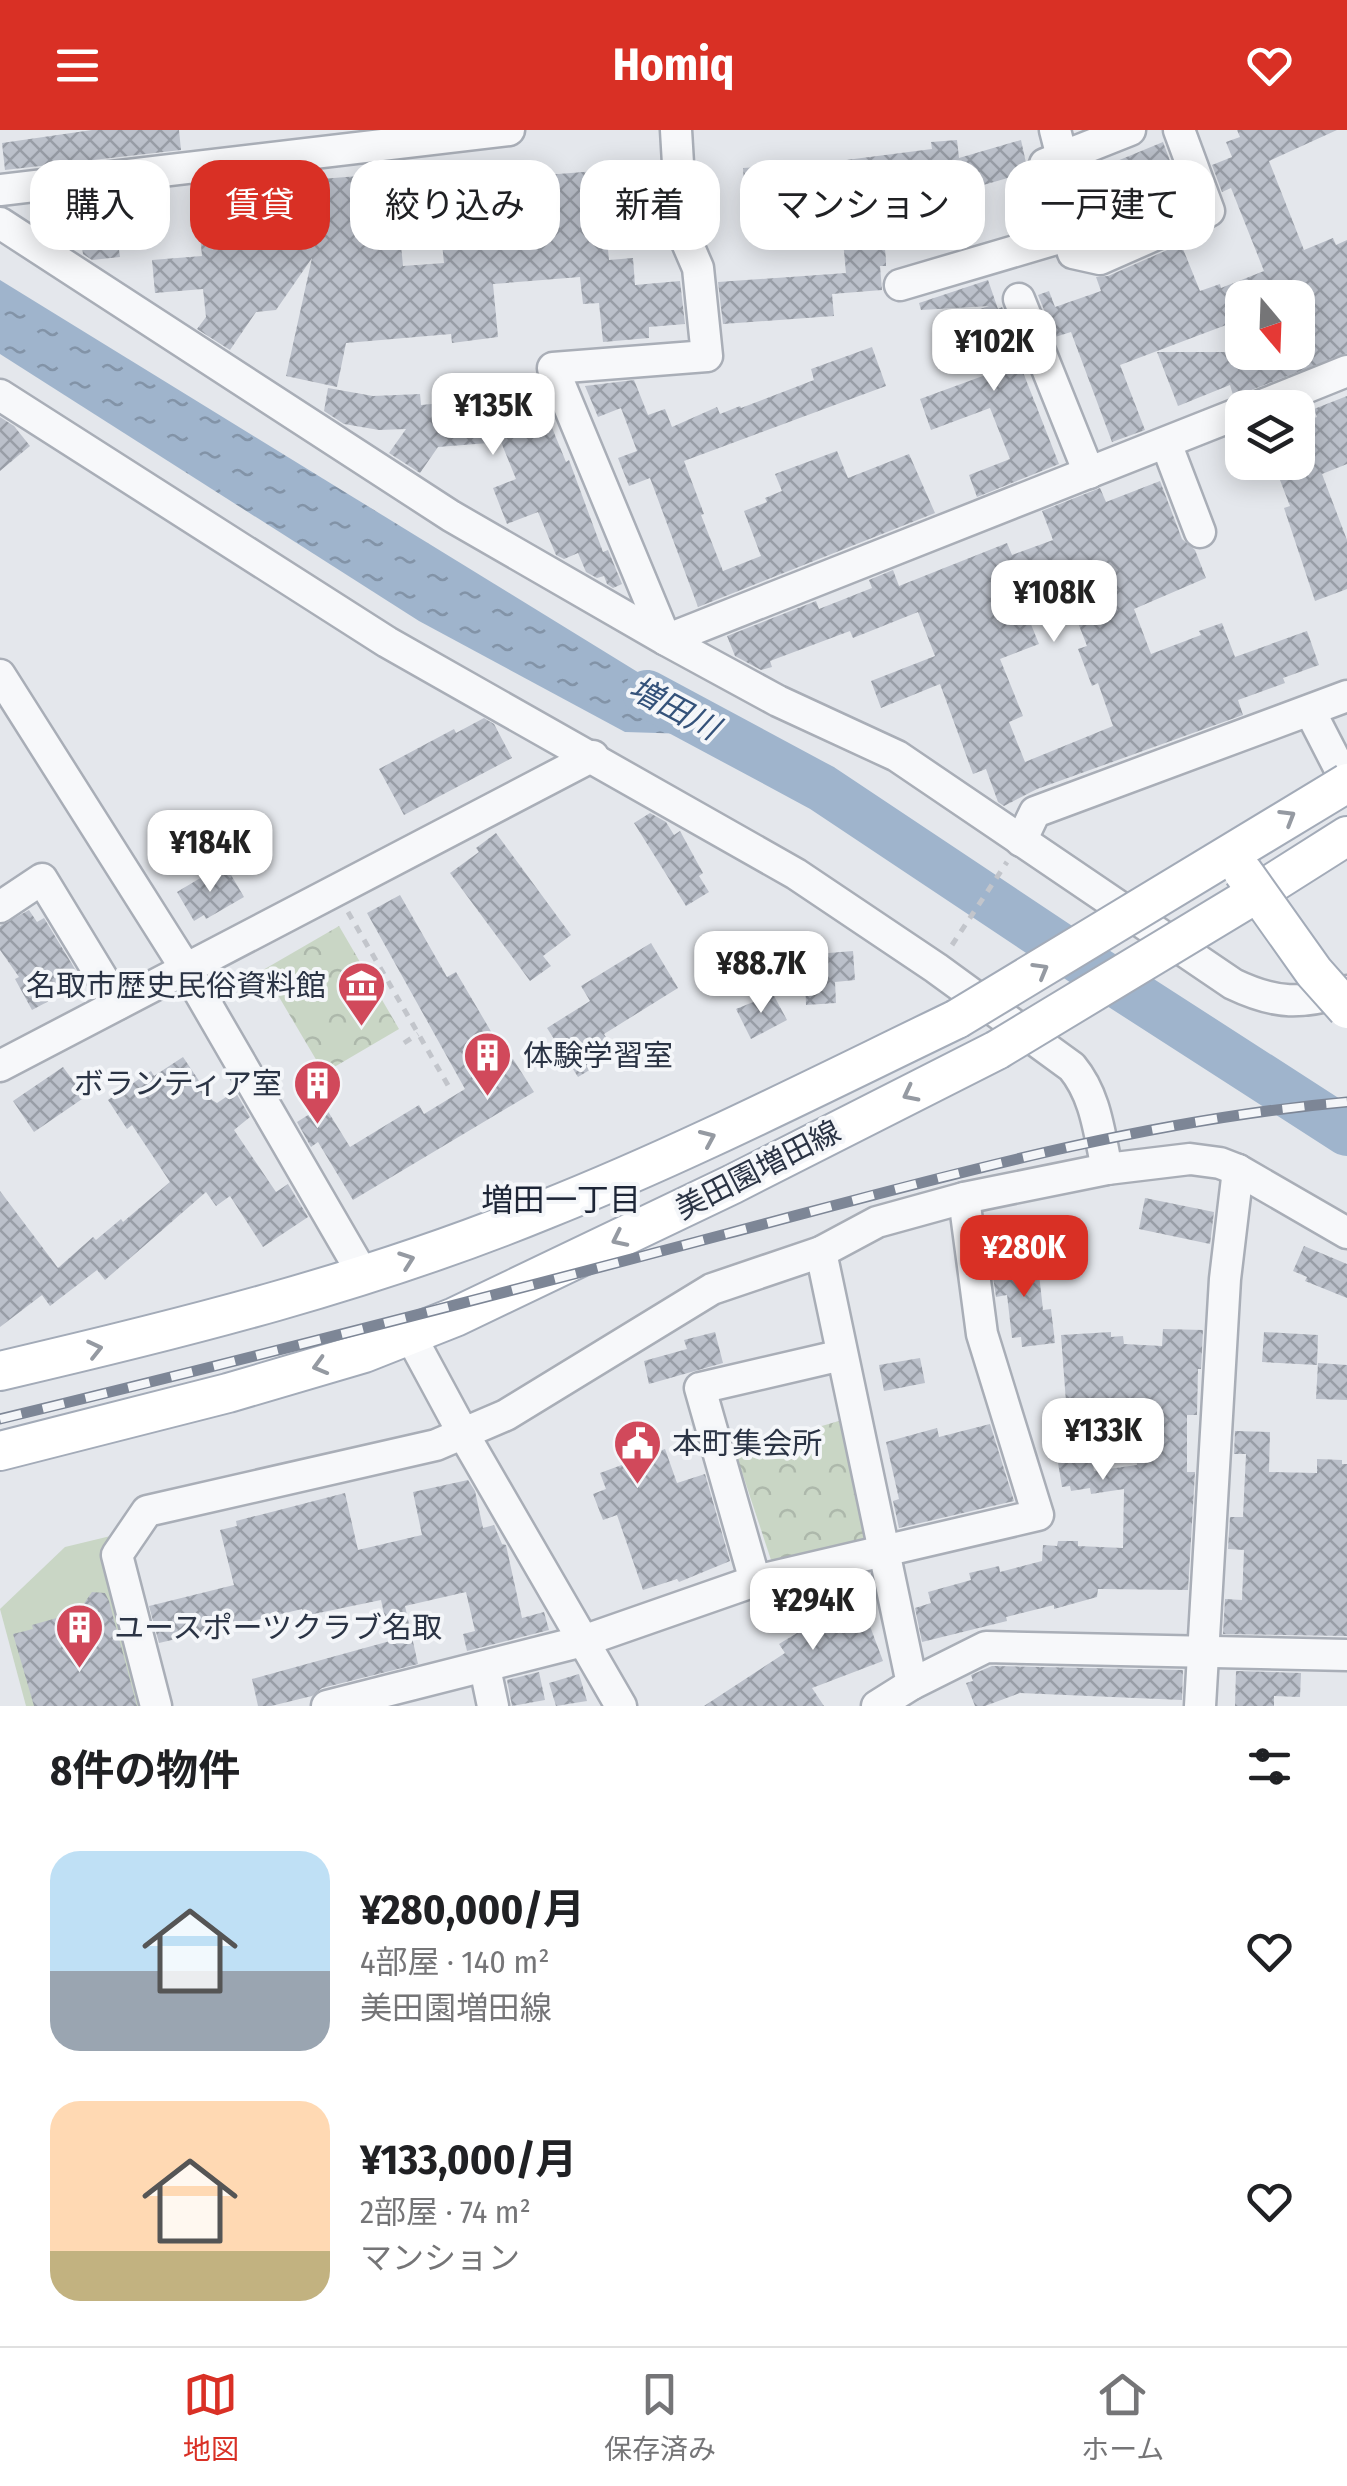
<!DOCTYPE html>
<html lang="ja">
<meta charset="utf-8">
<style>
body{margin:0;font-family:"Fira Sans Condensed","Noto Sans JP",sans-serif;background:#f6f6f6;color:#202124;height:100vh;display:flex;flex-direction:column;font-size:38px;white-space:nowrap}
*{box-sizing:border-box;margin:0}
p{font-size:32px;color:#757577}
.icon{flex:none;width:55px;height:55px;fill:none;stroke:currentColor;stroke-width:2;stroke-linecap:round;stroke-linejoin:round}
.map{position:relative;height:1576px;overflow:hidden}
.panel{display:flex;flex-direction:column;background:#fff;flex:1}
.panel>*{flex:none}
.hud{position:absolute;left:30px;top:30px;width:1288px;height:90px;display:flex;gap:20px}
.needle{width:65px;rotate:161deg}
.tools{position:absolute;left:1225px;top:150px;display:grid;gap:20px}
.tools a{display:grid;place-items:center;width:90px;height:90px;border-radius:20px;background:#fff;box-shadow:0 5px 25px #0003;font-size:50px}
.price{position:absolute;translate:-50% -85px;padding:0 22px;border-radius:20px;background:#fff;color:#222;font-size:32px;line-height:65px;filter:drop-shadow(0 2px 5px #0008)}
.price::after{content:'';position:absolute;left:50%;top:60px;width:30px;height:22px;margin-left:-15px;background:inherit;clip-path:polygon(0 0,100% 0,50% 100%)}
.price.current{background:#d93025;color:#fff}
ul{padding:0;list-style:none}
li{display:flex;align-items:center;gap:30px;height:250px;padding:0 50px}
li span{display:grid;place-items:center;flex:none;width:280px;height:200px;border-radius:30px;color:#555}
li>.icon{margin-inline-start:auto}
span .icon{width:120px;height:120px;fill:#fffc;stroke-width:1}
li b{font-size:42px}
h2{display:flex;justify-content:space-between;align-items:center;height:120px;padding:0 50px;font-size:42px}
.tag{padding:0 35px;border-radius:30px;background:#fff;box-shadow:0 5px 25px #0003;font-size:35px;line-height:90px}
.tag.current{background:#d93025;color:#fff}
header{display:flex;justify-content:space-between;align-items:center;height:130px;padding:0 50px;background:#d93025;color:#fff;font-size:45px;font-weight:700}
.tabs{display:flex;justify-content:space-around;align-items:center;height:140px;border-top:2px solid #e0e0e0;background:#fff;font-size:28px;color:#757577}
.tabs a{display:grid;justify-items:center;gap:5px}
.tabs .current{color:#d93025}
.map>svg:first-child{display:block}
</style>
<header><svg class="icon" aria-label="menu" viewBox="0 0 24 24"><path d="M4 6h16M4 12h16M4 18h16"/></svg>Homiq<svg class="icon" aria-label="heart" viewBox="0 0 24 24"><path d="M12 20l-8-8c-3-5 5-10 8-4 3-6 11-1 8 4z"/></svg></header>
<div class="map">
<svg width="1347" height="1576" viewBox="0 0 1347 1576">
<defs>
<pattern id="park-crowns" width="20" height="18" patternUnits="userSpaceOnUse" patternTransform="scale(2.5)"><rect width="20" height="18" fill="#c9d6c5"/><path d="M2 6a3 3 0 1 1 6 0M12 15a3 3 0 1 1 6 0" fill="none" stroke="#adb8ab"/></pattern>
<pattern id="water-ripples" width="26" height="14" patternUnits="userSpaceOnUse" patternTransform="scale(2.5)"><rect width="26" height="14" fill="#9fb4cc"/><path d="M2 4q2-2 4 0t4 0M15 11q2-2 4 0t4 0" fill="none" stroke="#8293a7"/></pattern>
<pattern id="building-cross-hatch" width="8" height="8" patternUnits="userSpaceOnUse" patternTransform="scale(2.5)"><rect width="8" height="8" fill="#bbc0ca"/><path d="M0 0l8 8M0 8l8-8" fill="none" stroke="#989da6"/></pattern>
</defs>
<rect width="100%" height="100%" fill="#e4e7ec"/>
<g fill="url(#park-crowns)">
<polygon points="339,796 399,899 324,943 263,840"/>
<polygon points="839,1291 869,1410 773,1436 735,1321"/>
</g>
<polygon fill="#c9d6c5" points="123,1403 149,1576 26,1576 0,1479 65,1417"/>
<polygon fill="url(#water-ripples)" points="0,150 714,589 689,604 625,602 419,491 0,224"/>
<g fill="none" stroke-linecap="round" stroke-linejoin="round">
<polyline stroke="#9fb4cc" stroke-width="48" points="647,564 822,658 1083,832 1347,1002"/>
</g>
<g fill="url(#building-cross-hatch)" fill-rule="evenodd">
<polygon points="92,0 179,0 181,20 5,40 2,13"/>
<polygon points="1237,0 1337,0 1269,31 1304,120 1333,108 1336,115 1347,110 1347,223 1241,264 1233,265 1230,255 1178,276 1157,222 1298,222 1298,168 1242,168 1242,189 1120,235 1145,300 1112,312 1071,202 1055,207 1038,165 1049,161 1055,177 1101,161 1096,147 1108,146 1181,114 1200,161 1220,154 1221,158 1264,141 1231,58 1222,62 1212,35 1232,27 1226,12 1240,7"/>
<polygon points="957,10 959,28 1021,10 1028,42 980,56 978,47 907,55 906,51 879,54 886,130 886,136 880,136 882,160 832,164 834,186 723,194 718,152 846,143 840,77 746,82 743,38 815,34 932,19 931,12"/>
<polygon points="1163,12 1185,71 1106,106 1085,52 1091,50 1088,43"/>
<polygon points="623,33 625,54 602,57 609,130 633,128 635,155 680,151 685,194 649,197 649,208 603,212 599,173 583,174 580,147 493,154 498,207 452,213 451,204 346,213 337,257 286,246 312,128 276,180 256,182 230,220 197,199 206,187 203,159 155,163 152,130 202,126 197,75 274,68 272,49 278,46 309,42 310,50 394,43 403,136 444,133 437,63 495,57 494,49 596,41 595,36"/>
<polygon points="112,66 120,127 92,130 83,124 75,70"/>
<polygon points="988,150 998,179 1002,177 1021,225 1017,227 1059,334 977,367 969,345 1010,329 990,278 931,300 920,269 991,243 969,183 989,176 921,180 919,173"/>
<polygon points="872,217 886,256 684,331 704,384 701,385 723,441 761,426 744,381 767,372 765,368 782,361 775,344 837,321 848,348 909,324 935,383 698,477 650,348 629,356 618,328 637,321 621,278 598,287 585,256 634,250 648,285 665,279 672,297 717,277 720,284 740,276 741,278 814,250 811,239"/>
<polygon points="537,252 546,274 546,283 566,332 569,330 603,422 608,420 622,454 613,458 607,454 604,446 597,448 586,442 578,423 564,429 556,425 538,382 507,394 493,358 516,349 501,312 438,317 420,343 389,323 406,299 379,300 344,294 324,281 328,258 373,266 420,264 421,275 497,268"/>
<polygon points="1347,266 1347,334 1322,344 1347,410 1347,459 1315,471 1284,378 1290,376 1273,332 1298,332 1298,294 1317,287 1314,279"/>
<polygon points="0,287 14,296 30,316 0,341"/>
<path d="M1160,351l22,58 13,11 11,28 -72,31 17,45 50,-19 -2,-4 23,-8 13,34 72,-26 12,34 -36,13 2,5 -47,17 5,15 -206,74 -33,17 -6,-4 -12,-33 -13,5 -33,-90 -59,24 -10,-27 64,-25 -17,-44 -65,26 -3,-7 -80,30 2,6 -11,3 -26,-14 -8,-20 89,-35 3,8 53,-21 -3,-8 24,-10 6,16 108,-43 5,12 41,-15 -11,-29 58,-23 6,14zM1061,449l26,67 -9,3 14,37 6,-3 15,43 -88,36 -16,-40 14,-6 -23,-57 39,-15 -20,-49z"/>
<polygon points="484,588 494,594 512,628 404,685 379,639 454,599 456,603"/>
<polygon points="650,683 666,692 674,705 680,701 703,743 699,746 709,762 686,776 634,693"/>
<polygon points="496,703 571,805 543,826 551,836 530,851 450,743 479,722 476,718"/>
<polygon points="227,738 244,767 206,789 204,785 194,791 177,762 207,744 210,748"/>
<polygon points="400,765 447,847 456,842 509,932 513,929 534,962 353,1070 318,1012 311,1017 297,992 324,975 350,1017 419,975 424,984 465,959 367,783"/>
<polygon points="29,780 37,792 44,788 81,849 60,860 62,864 32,880 15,849 19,847 0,820 0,796"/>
<polygon points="651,813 678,858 604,904 616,924 578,947 547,898 590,871 581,856"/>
<polygon points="853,821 855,850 835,852 836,873 806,875 804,825"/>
<polygon points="773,864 787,890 751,909 736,879"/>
<polygon points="183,927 212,970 217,973 235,961 250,987 234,1000 276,1062 288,1054 308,1087 263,1117 230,1066 216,1076 206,1062 105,1150 97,1140 50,1176 42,1165 0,1197 0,1061 58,1138 93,1107 96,1110 121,1089 123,1092 170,1052 132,995 127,999 108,970 151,941 154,946"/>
<polygon points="63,937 85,967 34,1002 13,971"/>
<polygon points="1145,1068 1214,1082 1210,1114 1139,1099"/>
<polygon points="1304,1116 1347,1134 1347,1168 1305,1151 1307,1147 1293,1141"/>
<polygon points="1037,1126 1043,1180 1051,1179 1055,1213 1022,1217 1021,1207 1012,1208 1007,1165 996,1167 991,1132"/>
<path d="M1163,1199l40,1 -2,39h-3l-1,46h-10v57h8l-7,118 -90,-1 -1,8 -43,12v-4l-48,12 1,4 -85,21 -7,-34 16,-5 -3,-11 43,-12 -2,-7 30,-7 1,6 42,-11 1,-16 14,1 1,-5h20v5l45,2 1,-59 -33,5 -1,-6 -19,3 -1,-5 -8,1 -11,-67 4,-1 -3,-13 14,-4 -5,-67 50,-3v5l12,-1 1,8 38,2zM1137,1290v45l-43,6 -6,-39z"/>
<polygon points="715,1202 723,1233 649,1254 644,1231 687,1219 684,1210"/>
<polygon points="1264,1202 1318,1205 1317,1235 1262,1232"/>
<polygon points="920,1228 925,1253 884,1261 879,1235"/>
<polygon points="1318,1233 1347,1235 1347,1270 1316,1269"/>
<polygon points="990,1294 1014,1371 899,1398 893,1371 899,1369 886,1312 937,1298 939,1307"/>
<polygon points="1235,1301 1270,1302 1269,1342 1317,1343 1317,1329 1342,1330 1342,1334 1347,1334 1347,1506 1223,1504 1225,1469 1242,1470 1244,1420 1228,1419 1230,1387 1243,1387 1246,1324 1234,1324"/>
<polygon points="665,1319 677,1353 705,1344 730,1431 679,1452 677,1449 643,1460 617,1385 603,1390 593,1364 606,1359 600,1343"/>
<polygon points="468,1350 475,1361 483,1398 494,1395 502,1414 506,1415 522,1488 544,1482 549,1500 467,1521 463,1504 475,1501 466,1462 405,1476 418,1534 322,1558 312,1566 271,1576 258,1576 252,1549 390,1511 381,1470 304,1486 302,1479 159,1513 149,1476 234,1455 220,1400 237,1396 236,1391 345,1363 358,1420 422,1405 413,1362"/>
<polygon points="852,1448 883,1531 812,1558 824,1576 704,1576 785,1523 779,1514 810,1495 799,1465"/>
<polygon points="92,1462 105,1463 109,1471 137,1576 34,1576 13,1504 33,1499 32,1495 78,1482"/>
<polygon points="992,1536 1183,1540 1182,1570 1020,1563 985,1576 975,1576 966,1553 973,1551 971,1545"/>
<polygon points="1236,1541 1301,1543 1300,1567 1274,1566 1274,1576 1235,1576"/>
<polygon points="539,1542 545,1570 512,1576 507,1550"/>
<polygon points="579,1544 587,1571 556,1576 549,1553"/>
</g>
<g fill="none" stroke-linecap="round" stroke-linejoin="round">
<defs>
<g id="minor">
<polyline points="676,0 682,101 698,138 707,226 553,238 666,510 1242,282"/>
<polyline points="1055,0 1062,27 1130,0"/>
<polyline points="1062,27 1045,34 1073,123 1100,129 1209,81 1179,0"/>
<polyline points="0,60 509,0"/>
<path d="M0,93l451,293 215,124 112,61 119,55 336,228c44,21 68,20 114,7"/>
<polyline points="900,155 1066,106"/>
<polyline points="1019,169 1089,343"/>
<path d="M0,265l387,247 409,232 140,94 136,99c24,29 27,65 35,102"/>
<polyline points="1255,278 1347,241"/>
<polyline points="1166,313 1200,402"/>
<polyline points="0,545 186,839 364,1146"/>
<polyline points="1310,581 1347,653"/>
<polyline points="1021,711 1035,682 1347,566"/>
<polyline points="0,777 42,749 118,874"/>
<polyline points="0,936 593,626"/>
<polyline points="821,1122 912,1554 877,1576"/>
<polyline points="410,1205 464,1305 621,1576"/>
<polyline points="755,1451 700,1258 842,1225"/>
<polyline points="485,1538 493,1576"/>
<polyline points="912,1554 986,1517 1347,1525"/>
<polyline points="156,1576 117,1425 147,1381 436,1315 506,1285 712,1159 821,1122 877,1092 964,1068 1107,1039 1190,1029 1220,1033 1238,1040 1347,1103"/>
<polyline points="327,1576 583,1511 755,1451 1038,1385 982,1204 964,1068"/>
<polyline points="1200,1576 1225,1149 1238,1040"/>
</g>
<g id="major">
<polyline points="1257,763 1347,706"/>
<path d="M0,1241c185,-43 368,-89 544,-161 141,-56 276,-125 413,-191"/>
<polyline points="0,1321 228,1263 364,1223 455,1187 733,1054 997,920"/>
</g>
</defs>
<use href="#minor" stroke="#a9aeb7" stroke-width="35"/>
<use href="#major" stroke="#a3abb8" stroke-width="42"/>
<g stroke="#c2c5cb" stroke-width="5" stroke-dasharray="8 8" stroke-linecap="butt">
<polyline points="348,782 449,957"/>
<polyline points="952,815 1007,732"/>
<polyline points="404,913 418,904"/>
</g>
<use href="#minor" stroke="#f7f8fa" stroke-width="30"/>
<use href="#major" stroke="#fff" stroke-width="38"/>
<defs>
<path id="rail" d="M0,1289c243,-59 485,-121 726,-185 206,-54 409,-113 621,-132"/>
</defs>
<use href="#rail" stroke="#7d8696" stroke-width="11"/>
<use href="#rail" stroke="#f4f6f9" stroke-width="8" stroke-dasharray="22" stroke-linecap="butt"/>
<defs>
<g id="major-bridge">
<polyline points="1243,742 1314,842 1347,879"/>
<polyline points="957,889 1347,653"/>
<polyline points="997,920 1257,763"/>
</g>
</defs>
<use href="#major-bridge" stroke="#a3abb8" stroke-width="42" stroke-linecap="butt"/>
<use href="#major-bridge" stroke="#fff" stroke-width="38"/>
</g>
<defs><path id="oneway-chevron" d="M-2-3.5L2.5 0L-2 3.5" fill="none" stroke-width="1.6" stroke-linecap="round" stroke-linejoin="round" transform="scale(2.5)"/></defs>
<g stroke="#959aa2">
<use href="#oneway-chevron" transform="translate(1288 687) rotate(-31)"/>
<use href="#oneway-chevron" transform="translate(1041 840) rotate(-30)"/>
<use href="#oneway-chevron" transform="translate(910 964) rotate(153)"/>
<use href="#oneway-chevron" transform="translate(708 1008) rotate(-24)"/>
<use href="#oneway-chevron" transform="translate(619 1109) rotate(154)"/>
<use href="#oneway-chevron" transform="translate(407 1130) rotate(-20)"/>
<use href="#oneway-chevron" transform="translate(95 1219) rotate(-13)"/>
<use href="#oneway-chevron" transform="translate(320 1236) rotate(164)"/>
</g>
<defs>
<symbol id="museum-pin" viewBox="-11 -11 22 30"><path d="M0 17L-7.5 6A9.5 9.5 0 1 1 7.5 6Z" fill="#d1495b" stroke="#f4f6f9"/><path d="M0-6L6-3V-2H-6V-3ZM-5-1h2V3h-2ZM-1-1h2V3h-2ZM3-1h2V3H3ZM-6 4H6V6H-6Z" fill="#fff"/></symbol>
<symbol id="building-pin" viewBox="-11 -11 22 30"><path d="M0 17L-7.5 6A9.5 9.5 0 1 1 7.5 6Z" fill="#d1495b" stroke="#f4f6f9"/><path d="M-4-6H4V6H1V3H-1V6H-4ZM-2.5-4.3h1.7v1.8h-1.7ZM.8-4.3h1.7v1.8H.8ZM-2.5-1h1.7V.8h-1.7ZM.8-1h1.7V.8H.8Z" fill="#fff"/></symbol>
<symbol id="civic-pin" viewBox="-11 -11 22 30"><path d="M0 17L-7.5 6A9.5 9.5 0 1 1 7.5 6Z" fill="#d1495b" stroke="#f4f6f9"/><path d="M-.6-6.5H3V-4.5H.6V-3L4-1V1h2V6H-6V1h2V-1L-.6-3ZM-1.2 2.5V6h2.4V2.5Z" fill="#fff"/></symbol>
</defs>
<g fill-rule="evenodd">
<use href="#museum-pin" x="334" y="828" width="55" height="75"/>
<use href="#building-pin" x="460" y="898" width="55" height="75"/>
<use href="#building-pin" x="290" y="926" width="55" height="75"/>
<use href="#civic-pin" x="610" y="1286" width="55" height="75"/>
<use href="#building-pin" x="52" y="1470" width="55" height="75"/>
</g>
<g text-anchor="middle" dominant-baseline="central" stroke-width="8" stroke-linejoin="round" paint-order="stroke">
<g font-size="30" fill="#2b3445" stroke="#f4f6f9" text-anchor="start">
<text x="326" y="856" text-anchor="end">名取市歴史民俗資料館</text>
<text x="523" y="926">体験学習室</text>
<text x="282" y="954" text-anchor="end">ボランティア室</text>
<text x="672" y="1314">本町集会所</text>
<text x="114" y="1498">ユースポーツクラブ名取</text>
</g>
<g font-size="30" fill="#2b3445" stroke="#f4f6f9">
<text transform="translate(758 1040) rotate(-27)">美田園増田線</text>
</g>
<g font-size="32" font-style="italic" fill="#34527a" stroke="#f4f6f9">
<text transform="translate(674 578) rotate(28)">増田川</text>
</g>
<g font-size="32" fill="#1d2536" stroke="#f4f6f9">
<text x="561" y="1070">増田一丁目</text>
</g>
</g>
</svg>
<div class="tools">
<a><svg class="needle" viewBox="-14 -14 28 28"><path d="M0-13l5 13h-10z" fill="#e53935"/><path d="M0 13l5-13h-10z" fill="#757577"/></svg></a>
<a><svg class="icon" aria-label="layers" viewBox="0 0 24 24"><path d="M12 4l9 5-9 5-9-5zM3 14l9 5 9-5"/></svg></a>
</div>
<b class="price" style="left:994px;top:264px">¥102K</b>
<b class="price" style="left:493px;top:328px">¥135K</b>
<b class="price" style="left:1054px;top:515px">¥108K</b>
<b class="price" style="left:210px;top:765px">¥184K</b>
<b class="price" style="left:761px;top:886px">¥88.7K</b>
<b class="price current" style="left:1024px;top:1170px">¥280K</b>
<b class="price" style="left:1103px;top:1353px">¥133K</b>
<b class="price" style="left:813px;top:1523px">¥294K</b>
<div class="hud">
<a class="tag">購入</a>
<a class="tag current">賃貸</a>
<a class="tag">絞り込み</a>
<a class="tag">新着</a>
<a class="tag">マンション</a>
<a class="tag">一戸建て</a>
</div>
</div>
<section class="panel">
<h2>8件の物件<svg class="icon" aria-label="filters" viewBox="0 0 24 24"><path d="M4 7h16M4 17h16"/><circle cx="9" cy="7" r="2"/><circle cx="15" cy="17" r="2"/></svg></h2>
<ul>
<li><span style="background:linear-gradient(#bfe0f5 60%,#9aa5b1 0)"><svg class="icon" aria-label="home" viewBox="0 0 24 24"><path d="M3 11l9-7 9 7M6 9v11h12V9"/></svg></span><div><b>¥280,000/月</b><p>4部屋 · 140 m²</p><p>美田園増田線</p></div><svg class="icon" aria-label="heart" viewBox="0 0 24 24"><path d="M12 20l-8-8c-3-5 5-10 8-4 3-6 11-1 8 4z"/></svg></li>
<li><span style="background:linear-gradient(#ffd9b3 75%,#c2b280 0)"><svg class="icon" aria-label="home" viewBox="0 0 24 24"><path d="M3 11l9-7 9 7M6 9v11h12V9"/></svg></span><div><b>¥133,000/月</b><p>2部屋 · 74 m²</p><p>マンション</p></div><svg class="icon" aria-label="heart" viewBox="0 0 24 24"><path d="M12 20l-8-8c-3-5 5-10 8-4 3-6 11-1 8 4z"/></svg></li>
</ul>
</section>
<nav class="tabs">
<a class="current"><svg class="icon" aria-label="map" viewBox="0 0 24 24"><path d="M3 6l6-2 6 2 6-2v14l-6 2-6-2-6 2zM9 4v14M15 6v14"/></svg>地図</a>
<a><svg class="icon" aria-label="saved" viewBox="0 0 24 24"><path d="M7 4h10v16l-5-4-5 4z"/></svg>保存済み</a>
<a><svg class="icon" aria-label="home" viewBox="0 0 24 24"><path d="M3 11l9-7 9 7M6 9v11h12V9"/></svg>ホーム</a>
</nav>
